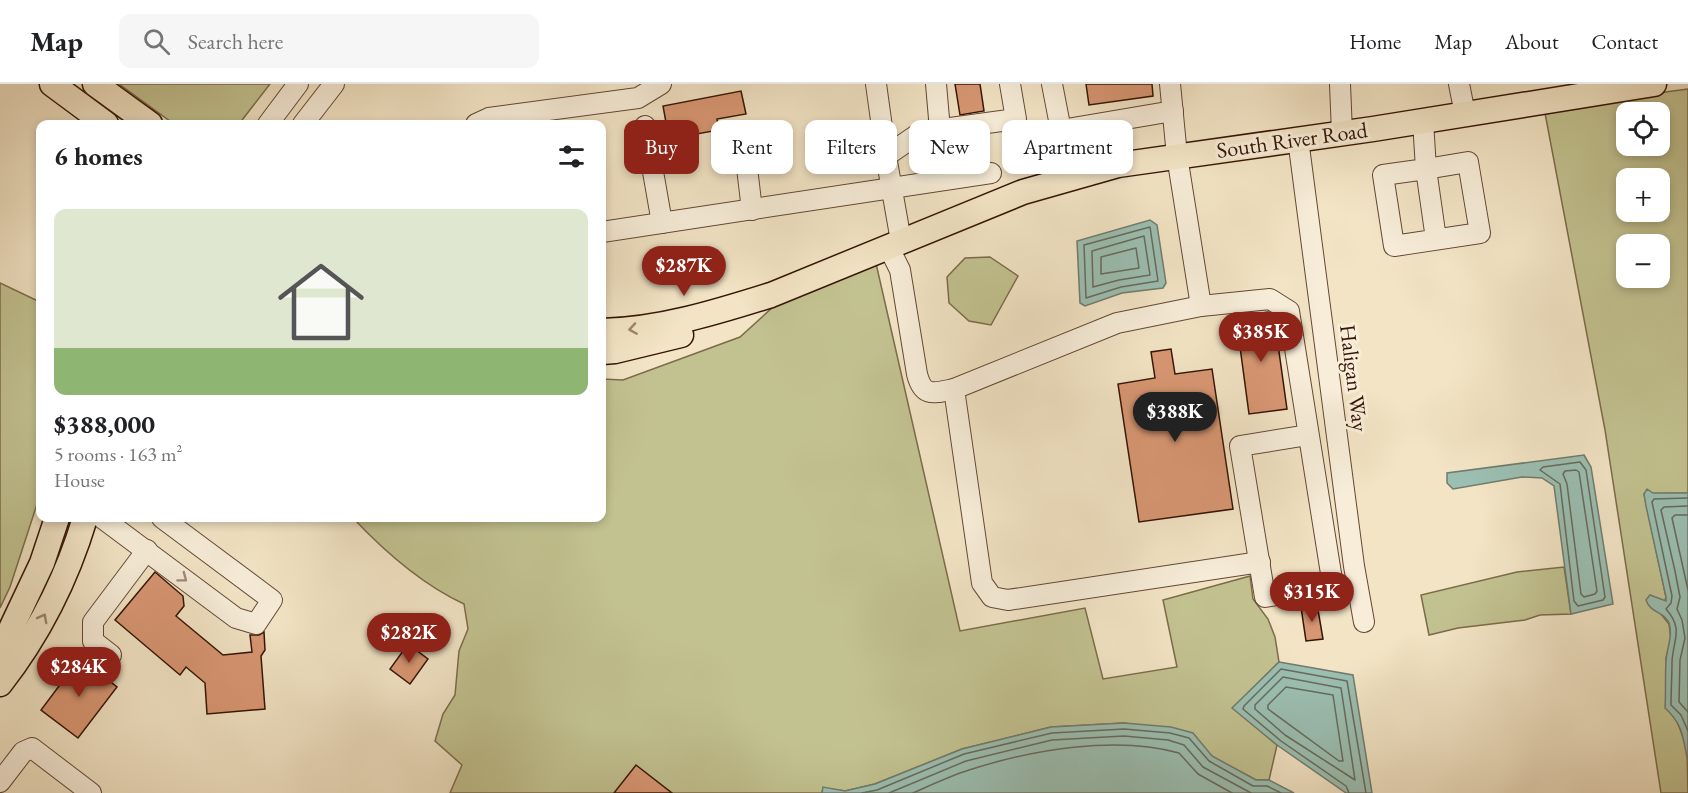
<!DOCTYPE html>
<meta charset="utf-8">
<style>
body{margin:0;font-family:"EB Garamond",serif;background:#f6f6f6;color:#202124;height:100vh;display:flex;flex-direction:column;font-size:22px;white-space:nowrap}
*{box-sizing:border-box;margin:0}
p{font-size:20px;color:#757577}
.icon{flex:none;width:33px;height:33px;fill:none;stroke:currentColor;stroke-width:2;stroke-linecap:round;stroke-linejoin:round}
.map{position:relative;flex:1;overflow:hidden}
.details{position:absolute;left:36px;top:36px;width:570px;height:402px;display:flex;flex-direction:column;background:#fff;border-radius:12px;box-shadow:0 3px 9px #0003}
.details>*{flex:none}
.banner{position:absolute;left:624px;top:36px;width:570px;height:54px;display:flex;gap:12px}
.buttons{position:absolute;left:1616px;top:18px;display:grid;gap:12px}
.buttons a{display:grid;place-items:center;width:54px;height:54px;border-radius:12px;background:#fff;box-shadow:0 3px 9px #0003;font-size:30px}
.price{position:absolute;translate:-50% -51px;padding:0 14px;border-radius:21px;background:#8f2418;color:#fff;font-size:20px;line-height:39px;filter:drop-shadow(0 2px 3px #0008)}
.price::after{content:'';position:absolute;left:50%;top:36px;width:18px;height:14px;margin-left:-9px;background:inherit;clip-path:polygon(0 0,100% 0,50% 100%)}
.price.active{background:#222;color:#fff}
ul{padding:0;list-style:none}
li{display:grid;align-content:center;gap:12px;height:318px;padding:0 18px}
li+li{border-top:2px solid #e0e0e0}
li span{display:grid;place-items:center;height:186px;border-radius:12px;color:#555}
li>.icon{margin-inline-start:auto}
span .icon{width:108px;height:108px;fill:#fffc;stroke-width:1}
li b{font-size:26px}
h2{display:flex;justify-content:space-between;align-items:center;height:72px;padding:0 18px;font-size:26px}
.chip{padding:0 21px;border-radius:12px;background:#fff;box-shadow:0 3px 9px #0003;font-size:21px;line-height:54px}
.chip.active{background:#8f2418;color:#fff}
header{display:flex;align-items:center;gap:36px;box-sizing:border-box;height:84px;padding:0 30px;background:#fff;border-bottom:2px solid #e0e0e0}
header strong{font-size:28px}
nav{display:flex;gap:33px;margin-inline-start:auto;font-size:21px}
.search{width:420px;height:54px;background:#f6f6f6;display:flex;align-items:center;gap:15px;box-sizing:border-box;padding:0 21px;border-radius:12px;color:#757577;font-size:22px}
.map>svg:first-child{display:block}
</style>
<header>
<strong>Map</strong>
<div class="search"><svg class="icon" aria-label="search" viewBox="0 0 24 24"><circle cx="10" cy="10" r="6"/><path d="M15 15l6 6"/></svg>Search here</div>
<nav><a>Home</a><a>Map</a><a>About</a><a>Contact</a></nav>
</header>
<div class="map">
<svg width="1688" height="709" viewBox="0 0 1688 709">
<rect width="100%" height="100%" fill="#f2e4c5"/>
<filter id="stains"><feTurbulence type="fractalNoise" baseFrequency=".00333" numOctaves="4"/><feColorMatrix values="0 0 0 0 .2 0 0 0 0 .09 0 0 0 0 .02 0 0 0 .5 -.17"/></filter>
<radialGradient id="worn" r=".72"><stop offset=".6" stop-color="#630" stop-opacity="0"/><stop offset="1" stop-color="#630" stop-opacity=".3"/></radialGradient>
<g fill="#c2c290" stroke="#7c6b4a" stroke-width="1.5" fill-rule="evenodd">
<polygon points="119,0 270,0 239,40 174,40"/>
<path d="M1688,5v404l-44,1 22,103 -5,17 8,10 2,15 -5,19 10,60 11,30 1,45h-27l-56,-363 -61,-322zM1626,28h33v34h-33zM1626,94h33v34h-33zM1626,160h33v34h-33z"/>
<polygon points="990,173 1018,192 991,241 969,237 949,219 947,193 965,174"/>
<path d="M875,175l85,372 125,-23 18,71 74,-12 -14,-67 87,-24 3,23 15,20 7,18 4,25 -46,46 44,37 -8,35h-13l-45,-24 -19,-23 -68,-10 -73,4 -89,22 -87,35 -30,7 -22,-3 -1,5h-372l12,-28 -27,-24 8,-27 12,-19 4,-44 9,-22 -4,-25c-43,-20 -79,-52 -111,-86h249v-139l21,1 117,-43 44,-40z"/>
<polygon points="0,199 40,218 40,411 10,503 0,524"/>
<polygon points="1564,483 1571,530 1540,531 1525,536 1458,544 1429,551 1421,511 1517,488"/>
</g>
<g fill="#9bbfb2" stroke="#727b6d" stroke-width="1.5">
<polygon points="1150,136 1157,141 1166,199 1163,204 1122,209 1085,222 1080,219 1077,157"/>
<polygon points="1584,371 1591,383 1613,520 1571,530 1554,402 1542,394 1522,393 1453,405 1447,399 1447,389"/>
<path d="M1647,405l6,4h35v269c-5,-22 -4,-37 -23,-54 1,-15 0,-32 1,-47 1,-14 7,-24 3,-38 -4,-11 -19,-10 -23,-23l4,-5 16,6v-4l-20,-91 -2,-12z"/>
<polygon points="1279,578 1353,591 1372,709 1346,709 1277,661 1232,624"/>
<polygon points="1124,639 1171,643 1193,649 1212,672 1256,696 1269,696 1294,709 822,709 823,703 845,707 875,700 962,665 1051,643"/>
</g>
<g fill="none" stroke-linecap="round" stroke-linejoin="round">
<g stroke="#686a5c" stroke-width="1.5">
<polygon points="1150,143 1158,197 1121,203 1086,214 1084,161"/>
<polygon points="1144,152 1150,191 1119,196 1093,203 1092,167"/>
<polygon points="1136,164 1139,184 1101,190 1101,173"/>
<polygon points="1580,378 1586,386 1605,513 1603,516 1578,522 1574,517 1560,400 1540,386 1543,383"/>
<polygon points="1576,386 1579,388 1597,507 1595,510 1584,513 1581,510 1567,400 1563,390 1565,387"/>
<path d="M1688,414l-34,1 -2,3 20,94 -1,7 -5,6c18,20 7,31 6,53 0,14 -1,29 -1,43l10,10 7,16"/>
<polyline points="1688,422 1664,423 1661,426 1675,487 1680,513 1677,525 1682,536 1685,554 1680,576 1679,618 1688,628"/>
<polyline points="1688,431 1675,431 1672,434 1688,506"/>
<polygon points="1283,593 1341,604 1355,696 1285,651 1255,625 1255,621"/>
<polygon points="1286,603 1333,611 1343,677 1339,677 1268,625 1268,621"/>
<polyline points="862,709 877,706 964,670 1052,649 1124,645 1170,649 1189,654 1209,677 1253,702 1267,702 1281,709"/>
<polyline points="889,709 966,677 1052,656 1124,652 1168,656 1184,661 1203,683 1251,709"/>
<path d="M913,709c18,-8 37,-17 56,-23 62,-20 147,-35 210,-17l19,21 34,19"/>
<polyline points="1349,709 1346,702 1281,657 1243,625 1244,622 1281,585 1347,597 1366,709"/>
</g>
</g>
<g fill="#d89773" stroke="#351405" stroke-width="1.5">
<polygon points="955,0 980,0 984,27 960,31"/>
<polygon points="1086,0 1152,0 1153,12 1089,21"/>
<polygon points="741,7 746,30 717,35 719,46 669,55 663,22"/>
<polygon points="1268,228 1274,232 1287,325 1249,330 1236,233"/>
<polygon points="1171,265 1175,290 1212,285 1233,425 1139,438 1118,300 1155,294 1151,268"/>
<polygon points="155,488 183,512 184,522 176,532 223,571 252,568 250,551 259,551 264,548 265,566 261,572 265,625 207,630 205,599 186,583 180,591 115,536"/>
<polygon points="1317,520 1323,555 1306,557 1301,523"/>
<polygon points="408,560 428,575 410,600 390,585"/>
<polygon points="80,574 117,603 78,654 41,626"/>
<polygon points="636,681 672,709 614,709"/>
</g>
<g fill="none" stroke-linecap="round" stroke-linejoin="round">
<defs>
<g id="minor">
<polyline points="876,0 886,72"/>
<polyline points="936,0 940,46"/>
<polyline points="1052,0 1070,93"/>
<polyline points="1170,0 1177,72 1201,222"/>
<polyline points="1340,0 1342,49"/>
<polyline points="1459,0 1465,30"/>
<polyline points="1423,37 1426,85 1383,91 1394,162 1480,149 1468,78 1426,85 1436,155"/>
<polyline points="268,40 298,0"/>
<polyline points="303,40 334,0"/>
<polyline points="476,40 489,34 638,14 661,0"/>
<polyline points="645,42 662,139"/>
<polyline points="1061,46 1173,27"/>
<polyline points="1298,55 1354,482 1364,538"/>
<polyline points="752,126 747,84 753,54"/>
<polyline points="602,148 991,89"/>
<polyline points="901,157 886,72 921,48 1016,35 1010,0"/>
<path d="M888,162l12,24 17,104c6,24 17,19 37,15l163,-66 84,-17 69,-7 19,12 44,275 -68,11 -25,-151 68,-11"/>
<polyline points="954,305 982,499 992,513 1008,516 1260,478"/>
<polyline points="102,434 236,534 256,540 272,516 162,434"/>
<polyline points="111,571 93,557 93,538 147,466"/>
<polyline points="0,698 23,668 32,664 91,709"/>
</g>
<g id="major">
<polyline points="52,0 106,40"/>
<polyline points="95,0 150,40"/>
<path d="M602,247c57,-1 115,-19 169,-36l252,-103 95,-27 255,-36 281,-45"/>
<polyline points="602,268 615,267 681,251"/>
<polyline points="0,568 42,479 57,434"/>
<path d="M0,600c39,-50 67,-106 85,-166"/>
</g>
</defs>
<use href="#minor" stroke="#644835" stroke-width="22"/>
<use href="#major" stroke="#351405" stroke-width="27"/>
<use href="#minor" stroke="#f7edd9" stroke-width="20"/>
<use href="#major" stroke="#f2e4c5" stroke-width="24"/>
</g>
<defs><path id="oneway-chevron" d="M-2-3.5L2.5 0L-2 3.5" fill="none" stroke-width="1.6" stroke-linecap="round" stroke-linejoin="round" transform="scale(1.5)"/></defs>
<g stroke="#9d866f">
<use href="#oneway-chevron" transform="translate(633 245) rotate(171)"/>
<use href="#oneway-chevron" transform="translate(43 534) rotate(-62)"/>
</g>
<use stroke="#a08b7a" href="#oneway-chevron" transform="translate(183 494) rotate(37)"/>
<g text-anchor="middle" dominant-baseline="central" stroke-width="6" stroke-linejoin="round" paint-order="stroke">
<g font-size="22" fill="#351405" stroke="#f7edd9">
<text transform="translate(1292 56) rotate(-8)">South River Road</text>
<text transform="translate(1354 294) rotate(83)">Haligan Way</text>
</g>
</g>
<rect width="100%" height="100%" filter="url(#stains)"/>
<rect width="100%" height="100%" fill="url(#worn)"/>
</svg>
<div class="buttons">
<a><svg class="icon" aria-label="locate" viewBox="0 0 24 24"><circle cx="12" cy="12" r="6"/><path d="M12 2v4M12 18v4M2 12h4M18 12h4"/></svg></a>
<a>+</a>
<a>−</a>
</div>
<b class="price" style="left:684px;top:213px">$287K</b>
<b class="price" style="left:1261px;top:279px">$385K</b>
<b class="price active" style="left:1175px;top:359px">$388K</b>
<b class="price" style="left:1312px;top:539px">$315K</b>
<b class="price" style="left:409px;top:580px">$282K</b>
<b class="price" style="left:79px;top:614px">$284K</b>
<div class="banner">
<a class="chip active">Buy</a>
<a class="chip">Rent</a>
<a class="chip">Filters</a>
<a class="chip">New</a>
<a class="chip">Apartment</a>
</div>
<section class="details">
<h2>6 homes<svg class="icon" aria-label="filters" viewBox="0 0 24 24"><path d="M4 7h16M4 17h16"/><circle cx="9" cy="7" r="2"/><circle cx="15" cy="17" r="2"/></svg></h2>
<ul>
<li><span style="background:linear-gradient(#dfe7d0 75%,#8fb573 0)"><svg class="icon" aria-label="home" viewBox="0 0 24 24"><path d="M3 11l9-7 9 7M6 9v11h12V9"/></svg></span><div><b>$388,000</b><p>5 rooms · 163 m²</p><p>House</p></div></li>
</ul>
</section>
</div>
